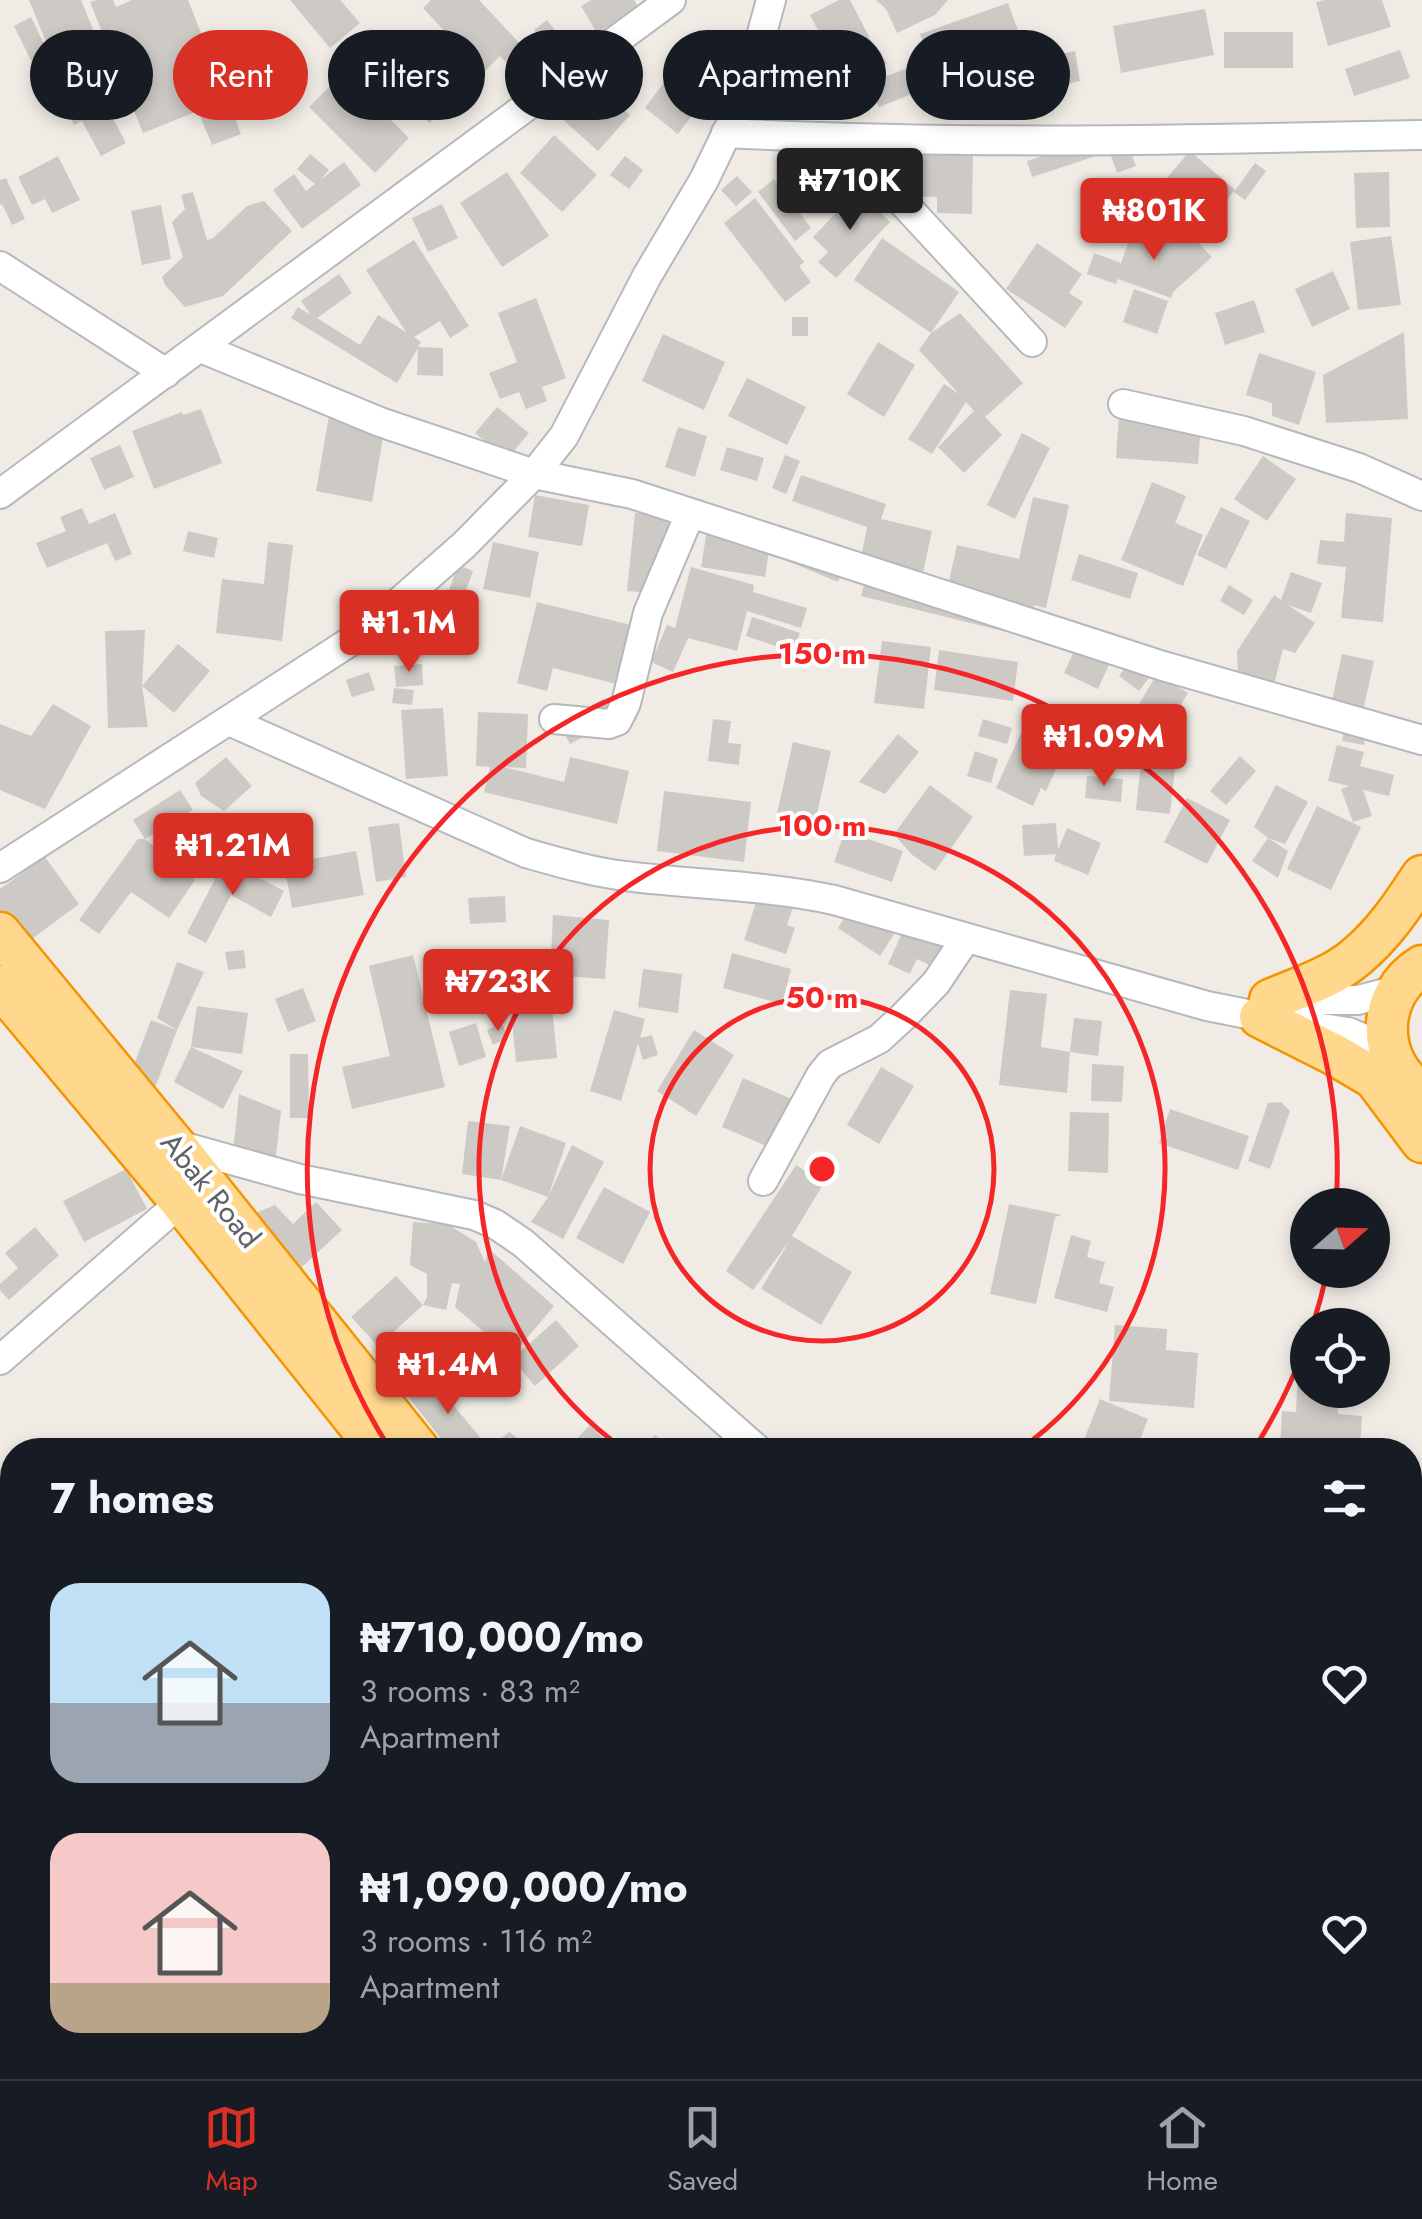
<!DOCTYPE html>
<meta charset="utf-8">
<style>
body{margin:0;font-family:Jost,sans-serif;background:#20242c;color:#f1f3f6;height:100vh;display:flex;flex-direction:column;font-size:38px;white-space:nowrap}
*{box-sizing:border-box;margin:0}
p{font-size:32px;color:#9ea1a6}
.icon{flex:none;width:55px;height:55px;fill:none;stroke:currentColor;stroke-width:2;stroke-linecap:round;stroke-linejoin:round}
.map{position:relative;flex:1;overflow:hidden}
.details{position:absolute;left:0px;top:1438px;width:1422px;height:642px;display:flex;flex-direction:column;background:#171b24;border-radius:40px 40px 0 0;box-shadow:0 5px 15px #0003}
.details>*{flex:none}
.hud{position:absolute;left:30px;top:30px;width:1362px;height:90px;display:flex;gap:20px}
.needle{width:65px;rotate:70deg}
.buttons{position:absolute;left:1290px;top:1188px;display:grid;gap:20px}
.buttons a{display:grid;place-items:center;width:100px;height:100px;border-radius:50%;background:#171b24;box-shadow:0 5px 15px #0003;font-size:50px}
.price{position:absolute;translate:-50% -85px;padding:0 22px;border-radius:10px;background:#d93025;color:#fff;font-size:32px;line-height:65px;filter:drop-shadow(0 2px 5px #0008)}
.price::after{content:'';position:absolute;left:50%;top:60px;width:30px;height:22px;margin-left:-15px;background:inherit;clip-path:polygon(0 0,100% 0,50% 100%)}
.price.selected{background:#222;color:#fff}
ul{padding:0;list-style:none}
li{display:flex;align-items:center;gap:30px;height:250px;padding:0 50px}
li span{display:grid;place-items:center;flex:none;width:280px;height:200px;border-radius:30px;color:#555}
li>.icon{margin-inline-start:auto}
span .icon{width:120px;height:120px;fill:#fffc;stroke-width:1}
li b{font-size:42px}
h2{display:flex;justify-content:space-between;align-items:center;height:120px;padding:0 50px;font-size:42px}
.pill{padding:0 35px;border-radius:45px;background:#171b24;box-shadow:0 5px 15px #0003;font-size:35px;line-height:90px}
.pill.selected{background:#d93025;color:#fff}
.menu{display:flex;justify-content:space-around;align-items:center;height:140px;border-top:2px solid #363941;background:#171b24;font-size:28px;color:#9ea1a6}
.menu a{display:grid;justify-items:center;gap:5px}
.menu .selected{color:#d93025}
.map>svg:first-child{display:block}
</style>
<div class="map">
<svg width="1422" height="2079" viewBox="0 0 1422 2079">
<rect width="100%" height="100%" fill="#f0ece5"/>
<g fill="#cdc9c4">
<polygon points="29,0 81,0 97,39 52,57"/>
<polygon points="97,0 113,0 116,7 132,0 188,0 241,134 212,145 198,111 143,133 90,2"/>
<polygon points="290,0 340,0 360,23 330,48"/>
<polygon points="431,0 479,0 526,50 509,65 500,56 483,73 423,8"/>
<polygon points="591,0 634,0 639,8 597,33 581,6"/>
<polygon points="839,0 850,0 877,52 840,71 810,15"/>
<polygon points="876,0 948,0 935,15 897,33 886,9"/>
<polygon points="1324,0 1382,0 1391,27 1328,46 1316,2"/>
<polygon points="1008,3 1022,41 934,73 920,34"/>
<polygon points="1205,9 1214,55 1121,73 1113,26"/>
<polygon points="31,17 57,71 40,79 14,26"/>
<polygon points="547,20 567,46 554,56 534,30"/>
<rect x="1224" y="32" width="69" height="36"/>
<polygon points="810,43 831,70 810,87 788,60"/>
<polygon points="1400,50 1410,78 1354,96 1345,69"/>
<polygon points="880,51 887,64 849,86 842,73"/>
<polygon points="1075,51 1080,81 1036,90 1030,60"/>
<polygon points="918,64 927,88 879,107 869,83"/>
<polygon points="674,69 707,95 678,134 645,108"/>
<polygon points="343,73 409,138 375,173 309,107"/>
<polygon points="940,77 963,80 961,96 937,93"/>
<polygon points="96,78 111,107 108,109 126,143 101,156 82,121 74,125 59,97"/>
<polygon points="410,80 443,104 430,123 396,99"/>
<polygon points="593,82 630,115 598,151 561,118"/>
<polygon points="554,135 597,175 562,212 520,173"/>
<polygon points="1090,140 1096,156 1032,177 1027,161"/>
<polygon points="1128,145 1136,166 1117,173 1109,151"/>
<polygon points="887,147 973,148 972,214 937,213 937,197 887,196"/>
<polygon points="1190,151 1235,190 1204,226 1159,187"/>
<polygon points="310,154 329,170 320,180 344,162 361,185 302,229 273,190 294,174 306,191 315,184 297,169"/>
<polygon points="58,156 80,200 52,213 45,199 32,205 18,177"/>
<polygon points="625,156 643,170 629,189 610,175"/>
<polygon points="1255,163 1266,171 1245,200 1234,192"/>
<polygon points="507,172 549,236 502,267 460,203"/>
<polygon points="1389,172 1390,227 1356,228 1354,173"/>
<polygon points="737,176 752,192 736,206 721,190"/>
<polygon points="6,178 25,219 12,225 2,204 0,205 0,180"/>
<polygon points="774,179 811,228 795,241 758,192"/>
<polygon points="858,190 890,222 836,278 818,262 828,252 813,237"/>
<polygon points="193,192 207,240 213,238 247,206 264,201 292,231 223,296 185,307 165,285 162,277 183,257 172,222 185,209 181,195"/>
<polygon points="755,198 804,262 799,266 811,282 785,302 724,223"/>
<polygon points="442,204 458,238 428,252 412,218"/>
<polygon points="161,205 171,259 142,265 131,211"/>
<polygon points="1181,225 1212,257 1173,292 1171,298 1118,279 1116,284 1087,274 1094,253 1121,263 1132,232 1154,240 1149,255"/>
<polygon points="1391,236 1401,305 1358,310 1350,242"/>
<polygon points="882,238 959,292 931,333 854,280"/>
<polygon points="414,240 469,326 450,338 440,321 414,337 421,342 418,347 443,348 443,376 417,375 418,348 397,383 291,318 298,307 311,315 301,301 339,274 352,293 317,318 360,345 378,315 406,332 366,270"/>
<polygon points="1037,243 1082,274 1069,293 1083,302 1065,328 1006,289"/>
<polygon points="1333,271 1350,309 1312,327 1295,289"/>
<polygon points="1134,289 1168,301 1157,334 1123,322"/>
<polygon points="536,298 566,378 542,387 547,401 526,409 519,392 500,399 489,373 517,362 498,313"/>
<polygon points="1254,300 1265,332 1225,345 1215,313"/>
<polygon points="960,313 1023,383 985,417 1002,435 964,473 938,447 974,411 966,402 932,454 908,439 944,384 959,394 919,350 931,333"/>
<rect x="792" y="317" width="16" height="19"/>
<polygon points="1404,332 1408,419 1326,423 1323,375"/>
<polygon points="663,334 725,362 704,410 642,381"/>
<polygon points="878,342 915,365 884,417 847,394"/>
<polygon points="1259,353 1316,372 1299,425 1272,416 1272,403 1246,395"/>
<polygon points="747,378 806,407 787,445 728,416"/>
<polygon points="331,404 387,414 372,502 316,491"/>
<polygon points="497,407 529,433 507,459 475,433"/>
<polygon points="201,409 222,463 154,489 132,431 182,412 183,415"/>
<polygon points="1119,415 1201,422 1198,464 1116,458"/>
<polygon points="678,427 707,436 695,477 665,467"/>
<polygon points="1022,433 1050,448 1015,519 987,505"/>
<polygon points="120,445 134,477 104,490 90,458"/>
<polygon points="727,447 764,458 757,481 720,470"/>
<polygon points="785,455 800,461 786,494 772,488"/>
<polygon points="1263,456 1296,479 1267,521 1234,499"/>
<polygon points="801,475 886,504 881,519 932,531 923,572 861,557 867,527 792,501"/>
<polygon points="1152,482 1186,496 1175,523 1203,535 1183,586 1121,560"/>
<polygon points="535,495 589,505 582,546 528,537"/>
<polygon points="1033,497 1069,505 1046,608 1034,605 1027,637 861,596 869,566 948,585 957,545 1019,559"/>
<polygon points="1221,507 1250,521 1226,569 1197,555"/>
<polygon points="82,508 89,524 115,513 132,554 115,561 107,543 47,568 36,543 66,531 60,517"/>
<polygon points="635,513 674,517 667,594 627,591"/>
<polygon points="1346,513 1392,518 1383,622 1341,618 1346,567 1317,564 1320,540 1344,542"/>
<polygon points="708,523 748,529 746,548 769,551 765,577 701,567"/>
<polygon points="188,531 218,538 214,558 183,551"/>
<polygon points="793,534 848,558 838,582 783,559"/>
<polygon points="268,542 293,545 282,641 216,633 222,579 264,584"/>
<polygon points="493,542 539,552 530,598 483,589"/>
<polygon points="1079,554 1138,573 1130,599 1071,580"/>
<polygon points="458,565 473,571 462,601 447,596"/>
<polygon points="691,567 754,585 753,592 807,608 801,628 747,611 737,651 688,638 673,672 651,662 667,625 675,628"/>
<polygon points="1291,572 1322,583 1311,613 1288,605 1315,623 1295,653 1283,649 1273,689 1238,680 1237,651 1274,595 1281,600"/>
<polygon points="1229,585 1253,600 1244,615 1220,601"/>
<polygon points="537,602 631,625 617,684 553,668 547,691 517,683"/>
<polygon points="752,617 800,633 793,652 746,636"/>
<polygon points="430,619 448,627 435,656 417,647"/>
<polygon points="145,630 142,686 178,644 210,671 174,713 142,686 148,727 108,728 105,631"/>
<polygon points="1079,640 1113,656 1098,689 1064,673"/>
<polygon points="882,641 931,647 924,709 874,703"/>
<polygon points="939,650 1018,662 1013,701 934,690"/>
<polygon points="1342,654 1374,661 1364,707 1332,700"/>
<polygon points="1132,658 1152,674 1139,691 1119,676"/>
<polygon points="422,664 423,685 396,687 394,666"/>
<polygon points="369,672 375,690 352,697 346,680"/>
<polygon points="1157,674 1188,693 1161,738 1130,719"/>
<polygon points="394,688 414,690 412,705 392,703"/>
<polygon points="604,699 615,721 570,744 558,722"/>
<polygon points="53,704 91,726 45,809 0,790 0,724 31,736"/>
<polygon points="443,708 448,776 406,779 401,710"/>
<polygon points="478,712 528,714 526,768 504,767 564,782 570,757 629,771 617,824 484,792 490,767 476,766"/>
<polygon points="713,719 731,721 728,743 741,744 739,765 708,761"/>
<polygon points="983,719 1012,728 1007,744 978,736"/>
<polygon points="1346,721 1367,725 1364,745 1342,741"/>
<polygon points="1021,733 1064,752 1046,791 1041,788 1033,806 996,788"/>
<polygon points="898,734 919,752 885,794 859,782"/>
<polygon points="793,742 831,751 814,827 776,818"/>
<polygon points="1337,745 1364,752 1360,766 1394,775 1389,796 1363,790 1372,816 1353,822 1341,789 1349,786 1328,781"/>
<polygon points="975,751 998,759 991,783 967,776"/>
<polygon points="1142,753 1176,758 1170,814 1136,810"/>
<polygon points="1240,756 1256,771 1226,805 1210,791"/>
<polygon points="226,757 252,786 224,811 201,796 195,783"/>
<polygon points="1087,776 1123,779 1121,802 1085,798"/>
<polygon points="930,785 973,817 935,871 911,854 894,834"/>
<polygon points="1276,785 1308,802 1285,844 1268,838 1254,827"/>
<polygon points="180,790 193,810 145,839 195,880 169,918 131,892 99,934 79,920 138,839 145,839 133,820"/>
<polygon points="664,791 751,802 744,862 657,851"/>
<polygon points="1187,798 1230,820 1207,864 1164,842"/>
<polygon points="1317,806 1361,827 1331,890 1287,869"/>
<polygon points="399,823 406,877 376,882 368,827"/>
<polygon points="1056,823 1058,850 1067,828 1101,843 1088,875 1054,861 1056,854 1024,856 1022,825"/>
<polygon points="845,831 903,851 892,882 834,862"/>
<polygon points="1268,838 1288,851 1278,878 1252,861"/>
<polygon points="356,851 364,895 292,908 284,864"/>
<polygon points="45,857 79,904 21,947 0,917 0,889"/>
<polygon points="225,860 284,891 271,917 231,895 206,943 187,933"/>
<polygon points="763,880 798,892 787,925 795,928 786,954 744,940"/>
<polygon points="860,893 903,920 880,956 838,928"/>
<polygon points="505,896 506,922 470,924 468,898"/>
<polygon points="553,915 609,920 605,979 565,976 566,957 551,956"/>
<polygon points="908,920 954,942 941,971 917,959 910,974 888,964"/>
<polygon points="244,950 246,968 228,970 225,952"/>
<polygon points="732,953 791,969 782,1004 723,988"/>
<polygon points="413,955 445,1087 352,1109 342,1067 390,1056 369,966"/>
<polygon points="177,962 204,972 177,1030 157,1018"/>
<polygon points="643,969 682,974 678,1013 638,1007"/>
<polygon points="303,988 316,1021 288,1032 275,999"/>
<polygon points="1010,990 1047,994 1041,1047 1070,1052 1067,1093 999,1085"/>
<polygon points="197,1006 248,1013 242,1054 191,1047"/>
<polygon points="552,1006 557,1058 516,1062 511,1010"/>
<polygon points="614,1010 645,1019 640,1038 652,1035 658,1055 643,1060 638,1043 621,1101 590,1091"/>
<polygon points="1074,1018 1102,1021 1098,1056 1070,1052"/>
<polygon points="151,1020 177,1030 150,1101 124,1091"/>
<polygon points="476,1023 486,1057 459,1066 449,1032"/>
<polygon points="502,1023 508,1038 493,1045 487,1030"/>
<polygon points="694,1030 734,1055 696,1116 657,1091"/>
<polygon points="191,1047 243,1071 223,1109 174,1082"/>
<polygon points="290,1054 308,1054 309,1118 290,1118"/>
<polygon points="1092,1064 1124,1066 1122,1102 1091,1101"/>
<polygon points="881,1067 914,1086 879,1144 847,1125"/>
<polygon points="743,1078 792,1099 771,1148 722,1127"/>
<polygon points="239,1094 281,1111 276,1156 233,1152"/>
<polygon points="1281,1102 1290,1111 1270,1169 1248,1161 1268,1103"/>
<polygon points="1170,1109 1249,1136 1238,1170 1159,1143"/>
<polygon points="1070,1112 1109,1113 1108,1173 1068,1171"/>
<polygon points="468,1121 510,1126 501,1180 462,1174"/>
<polygon points="520,1126 566,1143 548,1197 501,1180"/>
<polygon points="572,1145 604,1162 563,1239 531,1222 548,1197"/>
<polygon points="796,1165 824,1183 792,1236 852,1272 821,1325 761,1289 790,1240 753,1290 726,1271"/>
<polygon points="126,1169 147,1209 84,1242 63,1201"/>
<polygon points="604,1187 650,1212 623,1264 576,1238"/>
<polygon points="316,1202 342,1230 291,1277 239,1220 275,1205 293,1224"/>
<polygon points="1009,1204 1062,1215 1055,1217 1036,1304 990,1294"/>
<polygon points="413,1222 447,1224 476,1242 485,1262 489,1249 554,1306 512,1356 455,1307 460,1284 452,1283 446,1310 423,1305 427,1297 427,1274 410,1265"/>
<polygon points="35,1227 59,1255 9,1300 0,1290 0,1284 18,1268 5,1253"/>
<polygon points="1071,1235 1091,1241 1087,1257 1105,1262 1099,1283 1114,1287 1107,1312 1054,1298"/>
<polygon points="396,1276 423,1305 378,1346 351,1317"/>
<polygon points="556,1320 579,1346 535,1386 512,1359"/>
<polygon points="1115,1325 1167,1329 1166,1350 1198,1353 1194,1408 1109,1401"/>
<polygon points="1300,1325 1308,1325 1308,1390 1339,1390 1338,1414 1362,1416 1360,1450 1280,1450 1282,1411 1296,1412"/>
<polygon points="404,1364 431,1397 440,1389 489,1448 509,1432 524,1443 514,1450 450,1450 391,1375"/>
<polygon points="1100,1399 1148,1419 1136,1450 1080,1450"/>
<polygon points="590,1425 612,1447 608,1450 566,1450"/>
<polygon points="655,1435 674,1450 645,1450"/>
<polygon points="0,1883 12,1918 12,1926 0,1930"/>
<polygon points="12,1944 12,2006 0,2009 0,1947"/>
<polygon points="950,2068 979,2068 988,2079 937,2079"/>
<polygon points="1230,2068 1290,2068 1287,2079 1227,2079"/>
</g>
<g fill="none" stroke-linecap="round" stroke-linejoin="round">
<defs>
<g id="minor">
<path d="M726,133c233,12 463,7 696,2"/>
<polyline points="844,139 1032,342"/>
<polyline points="0,266 166,373"/>
<polyline points="201,348 380,422 534,474 632,494 1163,666 1422,740"/>
<polyline points="1123,404 1244,431 1359,468 1422,496"/>
<polyline points="0,494 671,0"/>
<polyline points="554,719 609,724 617,721 626,703 648,613 690,514"/>
<path d="M229,721l297,132c32,9 66,19 99,23 70,9 140,9 209,24l373,106 101,20 40,6 40,17"/>
<polyline points="0,868 365,632 464,545 534,474 564,436 647,276 704,180 745,95 771,0"/>
<polyline points="1288,1000 1358,1000 1397,990"/>
<polyline points="174,1144 300,1179 474,1215 495,1224 523,1243 758,1450"/>
<polyline points="763,1181 821,1075 830,1064 879,1039 903,1017 936,983 966,938"/>
<polyline points="0,1360 181,1202"/>
<polyline points="1410,1647 1422,1647"/>
<polyline points="0,1666 2,1688 0,1693"/>
<polyline points="248,2079 257,2068"/>
</g>
<g id="highway">
<polyline points="0,933 174,1144 419,1450"/>
<path d="M1422,966c-47,29 -47,97 0,126"/>
<polyline points="0,986 181,1202 379,1450"/>
<path d="M1270,1000c28,-12 63,-23 86,-43 27,-22 47,-52 66,-81"/>
<polyline points="1260,1017 1335,1055 1374,1078 1422,1142"/>
<polyline points="862,2068 871,2079"/>
<polyline points="898,2068 906,2079"/>
</g>
</defs>
<use href="#minor" stroke="#b5b8bc" stroke-width="32"/>
<use href="#highway" stroke="#f59400" stroke-width="45"/>
<use href="#minor" stroke="#fff" stroke-width="28"/>
<use href="#highway" stroke="#ffd88d" stroke-width="40"/>
</g>
<g fill="none" stroke="#f52627" stroke-width="5">
<circle cx="822" cy="1169" r="172"/>
<path d="M625 1450A343 343 0 1 1 1019 1450"/>
<path d="M1327 1272A515 515 0 0 1 1313 1324M1307 1341A515 515 0 0 1 1254 1449M390 1449A515 515 0 1 1 1336 1205"/>
</g>
<g text-anchor="middle" dominant-baseline="central" stroke-width="8" stroke-linejoin="round" paint-order="stroke">
<g font-size="30" fill="#5c6266" stroke="#fff">
<text transform="translate(211 1190) rotate(51)">Abak Road</text>
</g>
</g>
<circle cx="822" cy="1169" r="15" fill="#f52627" stroke="#fff" stroke-width="5"/>
<g font-size="30" text-anchor="middle" font-weight="bold" fill="#f52627" stroke="#fff" stroke-width="8" stroke-linejoin="round" paint-order="stroke">
<text x="822" y="664">150 m</text>
<text x="822" y="836">100 m</text>
<text x="822" y="1008">50 m</text>
</g>
</svg>
<div class="buttons">
<a><svg class="needle" viewBox="-14 -14 28 28"><path d="M0-13l5 13h-10z" fill="#e53935"/><path d="M0 13l5-13h-10z" fill="#9ea1a6"/></svg></a>
<a><svg class="icon" aria-label="locate" viewBox="0 0 24 24"><circle cx="12" cy="12" r="6"/><path d="M12 2v4M12 18v4M2 12h4M18 12h4"/></svg></a>
</div>
<b class="price selected" style="left:850px;top:233px">₦710K</b>
<b class="price" style="left:1154px;top:263px">₦801K</b>
<b class="price" style="left:409px;top:675px">₦1.1M</b>
<b class="price" style="left:1104px;top:789px">₦1.09M</b>
<b class="price" style="left:233px;top:898px">₦1.21M</b>
<b class="price" style="left:498px;top:1034px">₦723K</b>
<b class="price" style="left:448px;top:1417px">₦1.4M</b>
<div class="hud">
<a class="pill">Buy</a>
<a class="pill selected">Rent</a>
<a class="pill">Filters</a>
<a class="pill">New</a>
<a class="pill">Apartment</a>
<a class="pill">House</a>
</div>
<section class="details">
<h2>7 homes<svg class="icon" aria-label="filters" viewBox="0 0 24 24"><path d="M4 7h16M4 17h16"/><circle cx="9" cy="7" r="2"/><circle cx="15" cy="17" r="2"/></svg></h2>
<ul>
<li><span style="background:linear-gradient(#bfe0f5 60%,#9aa5b1 0)"><svg class="icon" aria-label="home" viewBox="0 0 24 24"><path d="M3 11l9-7 9 7M6 9v11h12V9"/></svg></span><div><b>₦710,000/mo</b><p>3 rooms · 83 m²</p><p>Apartment</p></div><svg class="icon" aria-label="heart" viewBox="0 0 24 24"><path d="M12 20l-8-8c-3-5 5-10 8-4 3-6 11-1 8 4z"/></svg></li>
<li><span style="background:linear-gradient(#f6c9c9 75%,#b9a48a 0)"><svg class="icon" aria-label="home" viewBox="0 0 24 24"><path d="M3 11l9-7 9 7M6 9v11h12V9"/></svg></span><div><b>₦1,090,000/mo</b><p>3 rooms · 116 m²</p><p>Apartment</p></div><svg class="icon" aria-label="heart" viewBox="0 0 24 24"><path d="M12 20l-8-8c-3-5 5-10 8-4 3-6 11-1 8 4z"/></svg></li>
</ul>
</section>
</div>
<nav class="menu">
<a class="selected"><svg class="icon" aria-label="map" viewBox="0 0 24 24"><path d="M3 6l6-2 6 2 6-2v14l-6 2-6-2-6 2zM9 4v14M15 6v14"/></svg>Map</a>
<a><svg class="icon" aria-label="saved" viewBox="0 0 24 24"><path d="M7 4h10v16l-5-4-5 4z"/></svg>Saved</a>
<a><svg class="icon" aria-label="home" viewBox="0 0 24 24"><path d="M3 11l9-7 9 7M6 9v11h12V9"/></svg>Home</a>
</nav>
